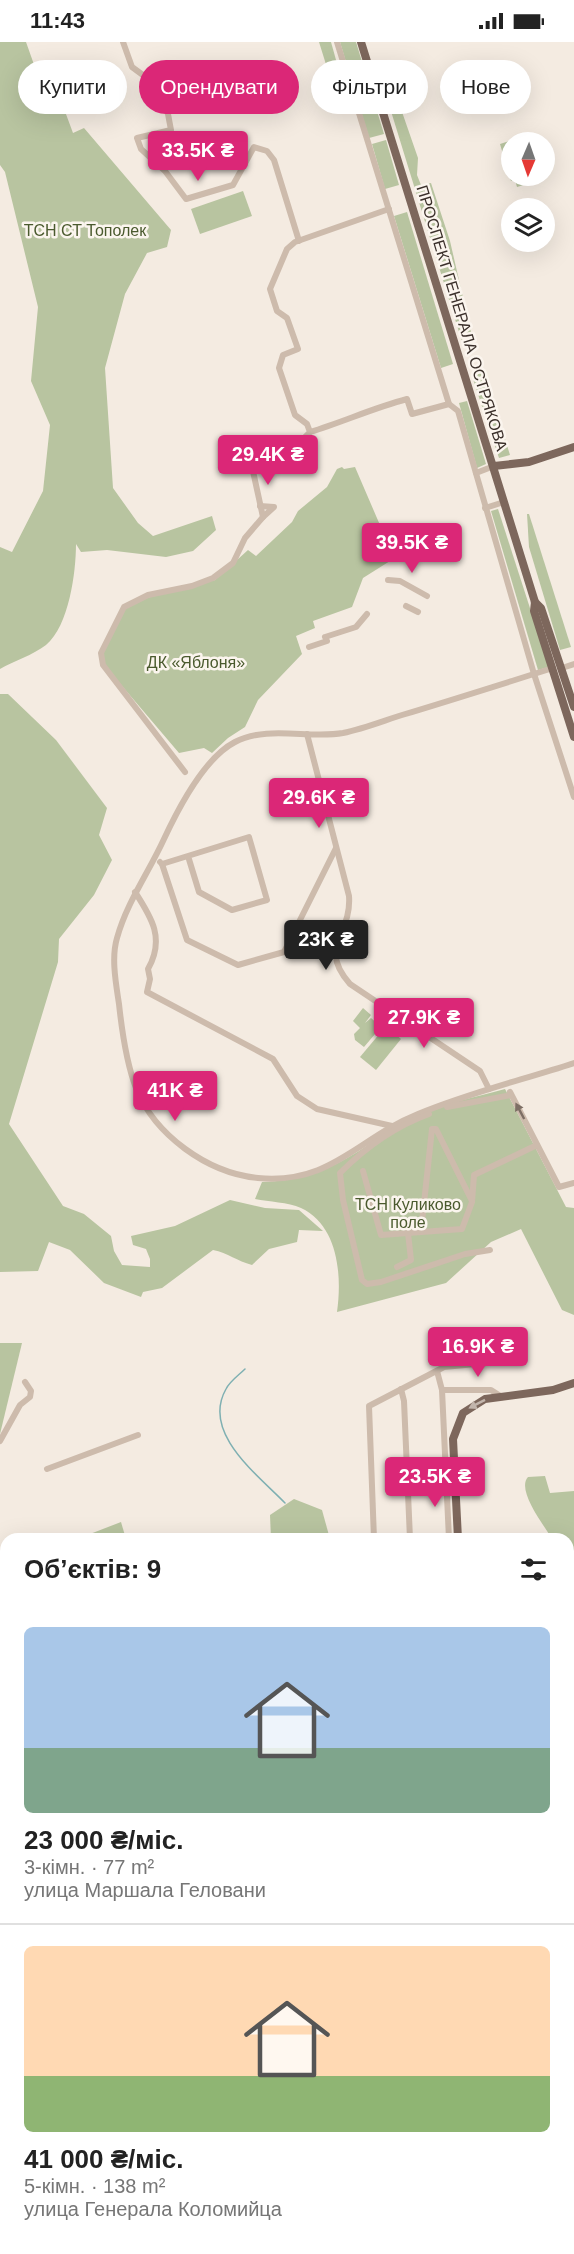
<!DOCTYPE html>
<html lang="uk">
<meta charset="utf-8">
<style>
body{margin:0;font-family:Helvetica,sans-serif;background:#f2f2f2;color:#222;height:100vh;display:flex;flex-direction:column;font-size:22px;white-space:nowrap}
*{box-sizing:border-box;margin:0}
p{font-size:20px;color:#767676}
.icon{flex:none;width:33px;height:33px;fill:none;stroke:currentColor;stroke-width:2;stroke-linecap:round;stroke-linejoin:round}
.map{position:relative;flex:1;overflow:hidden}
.side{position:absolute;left:0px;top:1491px;width:574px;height:722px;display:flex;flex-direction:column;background:#fff;border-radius:18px 18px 0 0;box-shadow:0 6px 24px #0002}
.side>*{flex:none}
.banner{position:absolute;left:18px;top:18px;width:538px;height:54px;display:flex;gap:12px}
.needle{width:39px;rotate:182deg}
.buttons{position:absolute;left:501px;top:90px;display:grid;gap:12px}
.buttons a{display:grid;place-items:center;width:54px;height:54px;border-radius:50%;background:#fff;box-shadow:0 6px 24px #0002;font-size:30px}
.price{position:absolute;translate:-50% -51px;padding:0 14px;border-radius:6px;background:#db2777;color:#fff;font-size:20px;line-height:39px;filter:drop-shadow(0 2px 3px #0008)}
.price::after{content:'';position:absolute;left:50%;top:36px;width:18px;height:14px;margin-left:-9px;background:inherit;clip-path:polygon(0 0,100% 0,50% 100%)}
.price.current{background:#222;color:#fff}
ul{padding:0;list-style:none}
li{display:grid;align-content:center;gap:12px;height:318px;padding:0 24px}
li+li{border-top:2px solid #e0e0e0}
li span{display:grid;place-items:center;height:186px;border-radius:9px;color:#555}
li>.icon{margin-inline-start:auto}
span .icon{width:108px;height:108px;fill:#fffc;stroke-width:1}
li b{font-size:26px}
h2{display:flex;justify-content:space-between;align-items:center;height:72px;padding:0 24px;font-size:26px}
.pill{padding:0 21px;border-radius:27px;background:#fff;box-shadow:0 6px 24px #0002;font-size:21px;line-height:54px}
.pill.current{background:#db2777;color:#fff}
.status{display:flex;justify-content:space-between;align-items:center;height:42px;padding:0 30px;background:#fff;direction:ltr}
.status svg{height:16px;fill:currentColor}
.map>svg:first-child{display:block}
</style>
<div class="status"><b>11:43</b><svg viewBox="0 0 49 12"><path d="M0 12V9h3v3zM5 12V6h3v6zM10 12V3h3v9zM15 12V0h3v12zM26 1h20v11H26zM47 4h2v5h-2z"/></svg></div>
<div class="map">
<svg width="574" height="2212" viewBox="0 0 574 2212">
<rect width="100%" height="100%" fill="#f4ebe1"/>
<g fill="#b8c4a0">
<path d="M0,0h26l17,48 20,16 10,27 11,-5 87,102 -4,17 -20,6 -22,41 -20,74 8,120 25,35 15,13 59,-20 4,14 -23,21 -27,6 -59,-7 -26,2 -5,-8c0,28 -7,82 -30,101 -13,10 -32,16 -46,24v-122l12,5 31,-61 7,-66 -19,-44 7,-74 -33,-135 -5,-7z"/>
<polygon points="319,0 331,0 348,61 339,64"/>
<polygon points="340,0 356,0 384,92 369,96"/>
<polygon points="393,36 396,38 401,67 418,116 417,133 421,143 431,141 450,199 473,299 463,303 382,40"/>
<polygon points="518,96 520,100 512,100 512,134 531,134 528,135 530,141 517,145 515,138 511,139 500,102"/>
<polygon points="386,98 399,143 385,147 372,102"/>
<polygon points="202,103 220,113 215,122 199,127 194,123 189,106"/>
<polygon points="243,149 252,174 200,192 191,167"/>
<polygon points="407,170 453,322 441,326 394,174"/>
<polygon points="484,330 510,413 499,416 472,334"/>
<polygon points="467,359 486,422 477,426 459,361"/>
<polygon points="342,425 344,427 355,425 392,511 390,519 363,536 352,565 313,579 315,586 296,594 302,612 258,658 245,685 228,696 212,711 204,706 179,711 105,624 102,614 125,567 139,558 215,538 248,508 256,514 292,480 298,469 327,445 337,427"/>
<polygon points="498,467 549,625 538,628 491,469"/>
<polygon points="527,472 529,472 571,605 560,608 529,505"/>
<path d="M0,652h8l48,46 51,68 -8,27 13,25 -18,35 -35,44 -1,23 -49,162 54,82 21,8 27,22 3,15 8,14 28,2v-8l-4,-10 -13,-4 -2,-9 44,-10 55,-26 35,8 34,2 24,21 -24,-1 -2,12 -28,7 -17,16c-15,-4 -24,-12 -39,-15l-51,38 -19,4 -2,5 -37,-14 -34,-33 -21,-8 -11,29 -38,1z"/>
<polygon points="363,966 371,973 365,981 371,976 381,985 364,1005 355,998 354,992 360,986 353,979"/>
<polygon points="386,984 401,997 376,1028 360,1015"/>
<path d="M505,1047l61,118 8,1v107l-12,-5 -41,-81 -30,13 -45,41 -109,29c5,-35 2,-86 -36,-104 -13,-6 -32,-6 -46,-9l7,-17c70,-2 95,-34 151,-64 27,-14 63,-21 92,-29z"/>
<polygon points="0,1301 22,1301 0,1392"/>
<path d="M545,1434l5,17 24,-2v87l-5,-10 -1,-29h-16c-8,-14 -36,-49 -24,-62z"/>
<polygon points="294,1457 322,1468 330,1497 271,1497 270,1473"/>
<polygon points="121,1480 126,1497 77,1497"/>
<polygon points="6,1673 6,1788 0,1790 0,1693"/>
</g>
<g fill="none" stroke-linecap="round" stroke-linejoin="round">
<path stroke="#7fb0b2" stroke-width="1.5" d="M245,1327c-6,6 -15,12 -19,20 -25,44 32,86 59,114"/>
<g stroke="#cdbbac" stroke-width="6">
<polyline points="123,0 132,25 151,39 168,72 171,88 137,96 141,107 165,129 186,157 233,143 254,105 267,109 274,118 299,199"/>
<polyline points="337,0 449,362 458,369 534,632 574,755"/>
<path d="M310,390c33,-10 63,-24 97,-33l5,15 37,-10"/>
<polyline points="476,431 494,424"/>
<polyline points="260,464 274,465 263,475"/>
<polyline points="485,466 504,460"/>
<polyline points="388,538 400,539 427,554"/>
<polyline points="406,564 418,570"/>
<polyline points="309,605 327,599 325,595 356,585 367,572"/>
<path d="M553,626c-51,16 -101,32 -151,47 -19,6 -39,14 -59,18 -34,6 -76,-8 -108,9 -31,16 -57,67 -71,97 -15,33 -37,63 -47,99 -6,20 -1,46 2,66 3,28 7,58 17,84 19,47 71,85 122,90 73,7 100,-40 160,-64 50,-21 104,-34 156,-51"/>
<polyline points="562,626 574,622"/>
<path d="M307,692l42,162c3,39 -32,51 1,88l130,87 9,18"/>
<polyline points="185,730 103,623 101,611 124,565 148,553 192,544 213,536 233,521 245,496 263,475 251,420 301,399 310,390 307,382 295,373 279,326 283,313 298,307 287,276 277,269 270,247 287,207 295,200 389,167"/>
<polyline points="160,820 162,822 249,795 267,858 232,868 199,850 188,814"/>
<polyline points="162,822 187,898 238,923 284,910 336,806"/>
<path d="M135,850c17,26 30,47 13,77l2,10 -3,13 126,67 24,37 20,13 75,17"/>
<polyline points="510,1050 559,1145 574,1141"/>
<polyline points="447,1065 511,1053"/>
<path d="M429,1072c-33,12 -64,34 -89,59l3,27 19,80 5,4 14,-2 84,-28 25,-4"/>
<polyline points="363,1129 381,1193 462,1187 472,1160 474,1133 537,1103"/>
<polyline points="421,1189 432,1087 436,1087 472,1159"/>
<polyline points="397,1225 411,1218 408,1191"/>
<polyline points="437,1329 442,1348 449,1497"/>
<polyline points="401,1347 404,1359 410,1497"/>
<polyline points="442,1348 491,1348 502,1355"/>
<polyline points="0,1399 20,1363 30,1355 31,1349 25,1340"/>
<polyline points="47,1427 138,1393"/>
<polyline points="374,1497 369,1364 444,1325 486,1321 501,1316"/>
<polyline points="568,1685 574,1681"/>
<polyline points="568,1755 574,1756"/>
<polyline points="0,1765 6,1762"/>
<polyline points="0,1841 6,1842"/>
<polyline points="568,1869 574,1866"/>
<polyline points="568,1930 574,1930"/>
<polyline points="0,1986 6,1986"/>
<polyline points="568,1998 574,1996"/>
<polyline points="0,2043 6,2038"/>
<polyline points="568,2092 574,2079"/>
<polyline points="0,2131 6,2138"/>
<polyline points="0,2158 6,2154"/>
<polyline points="574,2204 574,2205"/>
<polyline points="158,2206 166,2212"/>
<polyline points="365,2206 368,2212"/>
<polyline points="30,2212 32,2206"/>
<polyline points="53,2212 55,2206"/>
<polyline points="72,2212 73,2206"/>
<polyline points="91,2212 94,2206"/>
<polyline points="351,2212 351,2206"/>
<polyline points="508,2212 510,2206"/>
<polyline points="532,2212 534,2206"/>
</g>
<g stroke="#7d675c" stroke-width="8">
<polyline points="361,0 535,560 534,569 574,695"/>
<polyline points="494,424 529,420 574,405"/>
<polyline points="535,560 541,566 574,665"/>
<polyline points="458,1497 453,1397 463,1371 485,1357 553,1348 574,1341"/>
<polyline points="568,1727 574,1736"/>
<polyline points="568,2054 574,2049"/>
<polyline points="476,2212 479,2206"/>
</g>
</g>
<defs><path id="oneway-solid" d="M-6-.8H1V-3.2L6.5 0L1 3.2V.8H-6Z" transform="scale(1.5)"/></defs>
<use fill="#7d6f65" href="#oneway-solid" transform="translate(520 1069) rotate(-118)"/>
<use fill="#c2b5ac" href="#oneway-solid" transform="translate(477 1362) rotate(153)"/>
<g text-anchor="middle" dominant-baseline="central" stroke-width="5" stroke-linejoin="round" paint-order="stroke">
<g font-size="16" fill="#4a5a2e" stroke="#fbf5ee">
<text x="85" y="188">ТСН СТ Тополек</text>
<text x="196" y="620">ДК «Яблоня»</text>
<text x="408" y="1162">ТСН Куликово<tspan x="408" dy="18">поле</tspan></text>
</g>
<g font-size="16" fill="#3b302b" stroke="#fbf5ee">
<text transform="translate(462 276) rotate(73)">ПРОСПЕКТ ГЕНЕРАЛА ОСТРЯКОВА</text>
</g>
</g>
</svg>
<div class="buttons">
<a><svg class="needle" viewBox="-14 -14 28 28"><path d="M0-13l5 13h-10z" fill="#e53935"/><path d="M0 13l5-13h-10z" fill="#767676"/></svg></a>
<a><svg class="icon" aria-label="layers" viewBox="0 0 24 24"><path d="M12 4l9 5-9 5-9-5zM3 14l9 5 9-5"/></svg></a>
</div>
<b class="price" style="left:198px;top:140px">33.5K ₴</b>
<b class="price" style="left:268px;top:444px">29.4K ₴</b>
<b class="price" style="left:412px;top:532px">39.5K ₴</b>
<b class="price" style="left:319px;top:787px">29.6K ₴</b>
<b class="price current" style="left:326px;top:929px">23K ₴</b>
<b class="price" style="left:424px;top:1007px">27.9K ₴</b>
<b class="price" style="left:175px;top:1080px">41K ₴</b>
<b class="price" style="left:478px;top:1336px">16.9K ₴</b>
<b class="price" style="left:435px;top:1466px">23.5K ₴</b>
<div class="banner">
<a class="pill">Купити</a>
<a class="pill current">Орендувати</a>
<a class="pill">Фільтри</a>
<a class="pill">Нове</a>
</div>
<section class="side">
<h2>Об’єктів: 9<svg class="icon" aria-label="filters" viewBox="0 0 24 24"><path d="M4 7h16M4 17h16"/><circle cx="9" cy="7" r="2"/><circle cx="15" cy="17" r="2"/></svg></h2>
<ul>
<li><span style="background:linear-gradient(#a9c7e8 65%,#7fa58c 0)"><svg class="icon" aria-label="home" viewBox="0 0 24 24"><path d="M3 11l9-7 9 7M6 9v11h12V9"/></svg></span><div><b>23 000 ₴/міс.</b><p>3-кімн. · 77 m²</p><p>улица Маршала Геловани</p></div></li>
<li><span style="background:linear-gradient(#ffd9b3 70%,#8fb573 0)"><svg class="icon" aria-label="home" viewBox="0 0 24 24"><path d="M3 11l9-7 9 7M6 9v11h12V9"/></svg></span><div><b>41 000 ₴/міс.</b><p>5-кімн. · 138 m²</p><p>улица Генерала Коломийца</p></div></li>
</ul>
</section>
</div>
